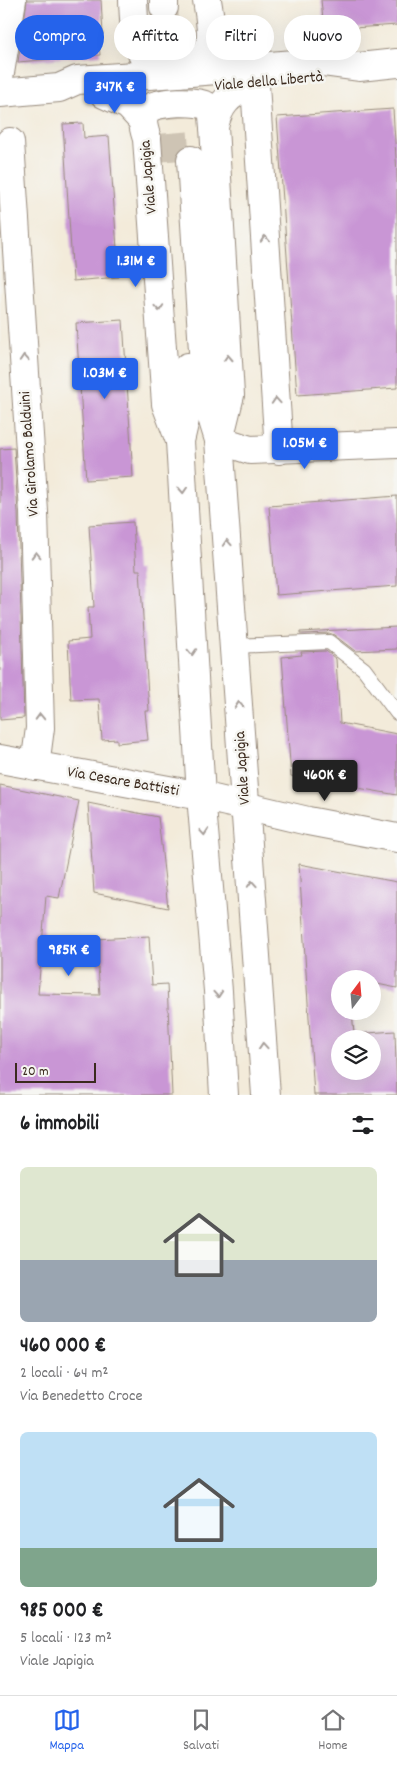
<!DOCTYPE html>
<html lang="it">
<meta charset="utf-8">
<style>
body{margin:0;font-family:Dekko,sans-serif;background:#f2f2f2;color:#202124;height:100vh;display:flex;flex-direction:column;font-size:19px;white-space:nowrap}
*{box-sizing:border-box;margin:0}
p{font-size:16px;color:#757577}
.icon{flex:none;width:28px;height:28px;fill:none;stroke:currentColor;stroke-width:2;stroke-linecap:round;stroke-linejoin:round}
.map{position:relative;height:1095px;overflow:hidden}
.drawer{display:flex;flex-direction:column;background:#fff;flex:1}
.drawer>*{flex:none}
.top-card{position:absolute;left:15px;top:15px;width:368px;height:45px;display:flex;gap:10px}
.needle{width:32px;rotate:16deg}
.fabs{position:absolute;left:331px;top:970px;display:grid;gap:10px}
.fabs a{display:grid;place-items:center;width:50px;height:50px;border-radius:50%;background:#fff;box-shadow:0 5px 20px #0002;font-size:25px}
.scale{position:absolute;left:15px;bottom:12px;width:81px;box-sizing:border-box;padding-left:5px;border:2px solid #3b2a1e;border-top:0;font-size:14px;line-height:18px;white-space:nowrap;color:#3b2a1e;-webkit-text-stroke:4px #f6f6f2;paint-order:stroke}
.price{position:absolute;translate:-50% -42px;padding:0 11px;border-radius:5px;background:#2563eb;color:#fff;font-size:16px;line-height:32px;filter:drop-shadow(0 1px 2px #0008)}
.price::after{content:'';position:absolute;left:50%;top:30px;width:15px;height:11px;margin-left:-8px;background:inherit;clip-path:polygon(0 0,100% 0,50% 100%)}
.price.current{background:#222;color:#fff}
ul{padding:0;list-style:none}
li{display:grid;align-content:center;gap:10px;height:265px;padding:0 20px}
li span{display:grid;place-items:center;height:155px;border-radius:8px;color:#555}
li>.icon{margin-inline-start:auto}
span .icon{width:90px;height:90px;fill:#fffc;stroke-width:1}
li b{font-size:21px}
h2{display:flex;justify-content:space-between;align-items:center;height:60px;padding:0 20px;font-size:21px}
.chip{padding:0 18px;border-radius:22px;background:#fff;box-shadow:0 5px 20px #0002;font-size:18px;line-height:45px}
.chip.current{background:#2563eb;color:#fff}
.tab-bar{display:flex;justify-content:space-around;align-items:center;height:70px;border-top:1px solid #e0e0e0;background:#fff;font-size:14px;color:#757577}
.tab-bar a{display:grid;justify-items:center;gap:2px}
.tab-bar .current{color:#2563eb}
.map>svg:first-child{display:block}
</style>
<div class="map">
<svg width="397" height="1095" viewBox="0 0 397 1095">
<rect width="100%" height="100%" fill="#f6f6f2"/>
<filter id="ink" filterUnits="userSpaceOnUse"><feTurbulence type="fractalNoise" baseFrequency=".02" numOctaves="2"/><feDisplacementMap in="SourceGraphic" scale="10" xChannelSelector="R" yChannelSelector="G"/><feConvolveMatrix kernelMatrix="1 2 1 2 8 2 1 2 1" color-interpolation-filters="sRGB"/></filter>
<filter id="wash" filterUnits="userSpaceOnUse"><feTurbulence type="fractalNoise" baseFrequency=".0096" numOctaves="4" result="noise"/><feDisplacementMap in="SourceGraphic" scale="20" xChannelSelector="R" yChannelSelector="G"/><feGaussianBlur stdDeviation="1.12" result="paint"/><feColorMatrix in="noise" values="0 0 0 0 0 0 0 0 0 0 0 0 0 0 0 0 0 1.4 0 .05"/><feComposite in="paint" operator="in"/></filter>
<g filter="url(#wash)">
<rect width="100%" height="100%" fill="#f3ebda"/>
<g id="blocks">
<g fill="#c996d5" fill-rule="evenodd">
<polygon points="27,0 101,0 103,34 98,34 100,55 18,62"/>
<polygon points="321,0 397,0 397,25 324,30"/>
<polygon points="393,109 397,174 397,388 297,395 277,117"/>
<polygon points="83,123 84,138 109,136 119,277 73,281 63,124"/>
<polygon points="123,320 133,477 86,480 76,323"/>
<polygon points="14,448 18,513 24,718 0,720 0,449"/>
<polygon points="397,496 397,586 276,595 269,506"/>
<polygon points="133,522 136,570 140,570 149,711 145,711 148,740 117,743 117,739 102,740 99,699 71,700 68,641 90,639 88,607 94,607 89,525"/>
<polygon points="397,627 397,649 355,651 334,635 329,633 300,634 300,632"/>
<polygon points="326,651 336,659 340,723 397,734 397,795 291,776 282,657 302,655 301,652"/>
<polygon points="0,785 79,801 59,898 46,896 38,994 100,995 96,939 149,936 152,985 167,984 172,1095 0,1095"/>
<polygon points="88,803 158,817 168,908 94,893"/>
<path d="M299,864l98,18v106l-25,-5v-4h-32v32h12l2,23 41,-3 2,64h-83zM340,1039h32v32h-32z"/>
</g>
</g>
</g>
<g filter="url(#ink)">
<use href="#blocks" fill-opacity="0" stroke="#978a7c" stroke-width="1"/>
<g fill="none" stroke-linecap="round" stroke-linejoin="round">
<polyline stroke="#cec4b4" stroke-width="28" stroke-dasharray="28 14" stroke-linecap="butt" points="164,7 176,163"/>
<defs>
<polyline id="service" points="234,646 329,642 364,669 397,713"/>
<g id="minor">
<polyline points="0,73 12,0"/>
<polyline points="255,85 279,450"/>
<polyline points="10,142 34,512 40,728 35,766"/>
<polyline points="219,440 250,450 397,444"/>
<polyline points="0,759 201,796 308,821 397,838"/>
</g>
<g id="tertiary">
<polyline points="0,93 59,88 77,80 178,73"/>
<polyline points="104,94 128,105 142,120"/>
</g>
<g id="secondary">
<path d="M133,0c1,22 1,38 11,58 9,6 21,2 31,2 8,-1 20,0 27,-4 15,-10 7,-41 5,-56"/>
<polyline points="178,73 322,62 359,67 397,63"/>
<path d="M214,127c5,-23 14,-31 34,-42"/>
<path d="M180,441l-14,-37 -19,-265c-3,-10 -7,-20 0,-29 7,-9 55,-11 63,-2 4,5 3,13 4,19l16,268 -11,45"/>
</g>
<g id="primary">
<polyline points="164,0 164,7"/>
<polyline points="191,160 206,398 219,440 266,1095"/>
<polyline points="188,367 190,398 180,441 201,796 218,991 224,1095"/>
</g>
</defs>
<use href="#service" stroke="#978a7c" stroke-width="16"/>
<use href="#minor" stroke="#978a7c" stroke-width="30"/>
<use href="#tertiary" stroke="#978a7c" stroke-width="30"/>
<use href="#secondary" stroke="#978a7c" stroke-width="30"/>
<use href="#primary" stroke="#978a7c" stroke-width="30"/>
<use href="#service" stroke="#fff" stroke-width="14"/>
<use href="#minor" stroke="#fff" stroke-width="28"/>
<use href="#tertiary" stroke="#fff" stroke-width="28"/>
<use href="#secondary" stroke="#fff" stroke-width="28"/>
<use href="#primary" stroke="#fff" stroke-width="28"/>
</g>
<defs><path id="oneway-chevron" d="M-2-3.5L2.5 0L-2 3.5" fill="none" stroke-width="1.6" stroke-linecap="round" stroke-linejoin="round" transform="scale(1.25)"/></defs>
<g stroke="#a79f9a">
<use href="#oneway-chevron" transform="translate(265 239) rotate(-94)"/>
<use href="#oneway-chevron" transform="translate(159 308) rotate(86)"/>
<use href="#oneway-chevron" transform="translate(24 358) rotate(-94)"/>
<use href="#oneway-chevron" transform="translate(228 358) rotate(-93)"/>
<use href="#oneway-chevron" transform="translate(276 401) rotate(-94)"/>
<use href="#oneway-chevron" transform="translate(183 490) rotate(87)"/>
<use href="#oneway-chevron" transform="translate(227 543) rotate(-94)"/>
<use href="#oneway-chevron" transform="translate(36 555) rotate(-92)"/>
<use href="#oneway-chevron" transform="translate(192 652) rotate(87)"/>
<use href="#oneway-chevron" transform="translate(239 705) rotate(-95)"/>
<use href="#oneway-chevron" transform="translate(40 717) rotate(-92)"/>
<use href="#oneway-chevron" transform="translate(204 832) rotate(85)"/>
<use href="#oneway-chevron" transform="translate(252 884) rotate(-94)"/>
<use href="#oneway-chevron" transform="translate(218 994) rotate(86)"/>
<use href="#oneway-chevron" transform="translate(263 1046) rotate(-94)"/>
</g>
</g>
<g text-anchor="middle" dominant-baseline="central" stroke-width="5" stroke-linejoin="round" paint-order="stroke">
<g font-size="16" fill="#3b2a1e" stroke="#f6f6f2">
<text transform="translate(269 82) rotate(-5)">Viale della Libertà</text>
<text transform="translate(149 177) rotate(-95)">Viale Japigia</text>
<text transform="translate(30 454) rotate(-94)">Via Girolamo Balduini</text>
<text transform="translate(243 768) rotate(-94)">Viale Japigia</text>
<text transform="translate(123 782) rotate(10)">Via Cesare Battisti</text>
</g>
</g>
</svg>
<div class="fabs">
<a><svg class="needle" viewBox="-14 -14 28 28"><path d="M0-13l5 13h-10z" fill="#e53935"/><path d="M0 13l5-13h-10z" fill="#757577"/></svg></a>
<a><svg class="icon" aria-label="layers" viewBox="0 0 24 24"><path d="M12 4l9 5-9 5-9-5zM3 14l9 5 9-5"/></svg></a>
</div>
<div class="scale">20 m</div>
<b class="price" style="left:115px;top:114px">347K €</b>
<b class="price" style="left:136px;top:288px">1.31M €</b>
<b class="price" style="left:105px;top:400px">1.03M €</b>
<b class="price" style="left:305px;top:470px">1.05M €</b>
<b class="price current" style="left:325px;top:802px">460K €</b>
<b class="price" style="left:69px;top:977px">985K €</b>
<div class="top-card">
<a class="chip current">Compra</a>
<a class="chip">Affitta</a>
<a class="chip">Filtri</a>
<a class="chip">Nuovo</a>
</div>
</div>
<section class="drawer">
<h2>6 immobili<svg class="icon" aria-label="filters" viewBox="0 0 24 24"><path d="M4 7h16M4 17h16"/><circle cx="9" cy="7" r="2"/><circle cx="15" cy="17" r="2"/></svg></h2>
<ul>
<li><span style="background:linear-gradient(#dfe7d0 60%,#9aa5b1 0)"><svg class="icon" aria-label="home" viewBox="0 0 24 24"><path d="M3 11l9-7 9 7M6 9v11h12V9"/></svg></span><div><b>460 000 €</b><p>2 locali · 64 m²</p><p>Via Benedetto Croce</p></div></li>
<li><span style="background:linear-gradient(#bfe0f5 75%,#7fa58c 0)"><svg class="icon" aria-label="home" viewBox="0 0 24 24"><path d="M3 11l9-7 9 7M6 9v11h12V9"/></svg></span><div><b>985 000 €</b><p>5 locali · 123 m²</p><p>Viale Japigia</p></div></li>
</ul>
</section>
<nav class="tab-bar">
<a class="current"><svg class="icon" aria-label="map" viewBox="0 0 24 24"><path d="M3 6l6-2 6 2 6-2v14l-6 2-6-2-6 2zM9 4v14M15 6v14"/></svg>Mappa</a>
<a><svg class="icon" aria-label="saved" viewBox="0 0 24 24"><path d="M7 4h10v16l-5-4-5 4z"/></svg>Salvati</a>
<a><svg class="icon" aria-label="home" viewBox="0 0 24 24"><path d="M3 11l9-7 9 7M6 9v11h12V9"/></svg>Home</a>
</nav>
